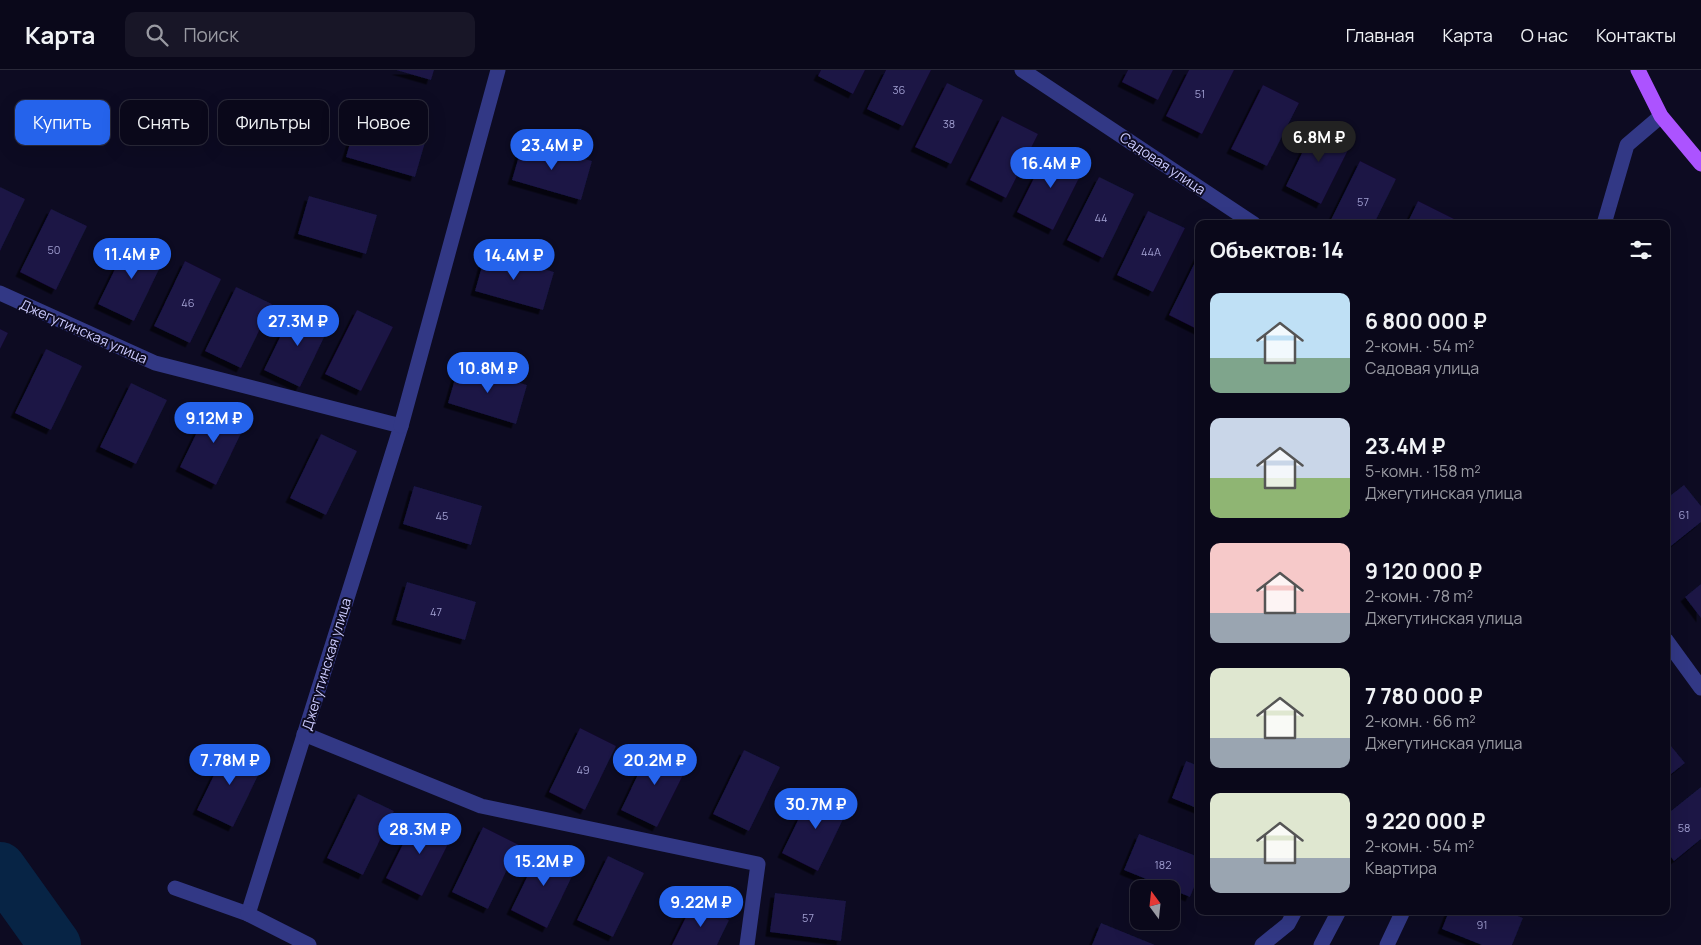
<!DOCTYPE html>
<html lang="ru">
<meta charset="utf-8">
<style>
body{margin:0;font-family:Manrope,sans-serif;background:#181627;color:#f1f3f6;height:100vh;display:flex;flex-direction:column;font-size:19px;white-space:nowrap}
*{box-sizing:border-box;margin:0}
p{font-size:16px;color:#999aa2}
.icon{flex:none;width:28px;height:28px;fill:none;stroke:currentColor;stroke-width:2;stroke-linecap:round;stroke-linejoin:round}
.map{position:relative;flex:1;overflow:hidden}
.side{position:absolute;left:1195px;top:150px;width:475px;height:695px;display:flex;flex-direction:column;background:#0a081a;border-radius:10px;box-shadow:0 5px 20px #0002,0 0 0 1px #2a2939}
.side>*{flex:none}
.guide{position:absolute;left:15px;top:30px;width:475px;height:45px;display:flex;gap:10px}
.needle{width:32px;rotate:345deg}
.tools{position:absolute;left:1130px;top:810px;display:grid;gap:10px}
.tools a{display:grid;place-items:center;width:50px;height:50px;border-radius:10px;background:#0a081a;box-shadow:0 5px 20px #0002,0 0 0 1px #2a2939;font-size:25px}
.price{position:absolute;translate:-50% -42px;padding:0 11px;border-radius:18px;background:#2563eb;color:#fff;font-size:16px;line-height:32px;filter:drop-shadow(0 1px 2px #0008)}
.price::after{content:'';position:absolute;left:50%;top:30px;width:15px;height:11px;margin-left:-8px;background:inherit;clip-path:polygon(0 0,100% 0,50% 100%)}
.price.on{background:#222;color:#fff}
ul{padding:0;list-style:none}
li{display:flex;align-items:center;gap:15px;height:125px;padding:0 15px}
li span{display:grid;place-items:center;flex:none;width:140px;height:100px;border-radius:10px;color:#555}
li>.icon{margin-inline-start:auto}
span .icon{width:60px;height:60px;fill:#fffc;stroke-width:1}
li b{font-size:21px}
h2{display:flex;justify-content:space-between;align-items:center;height:60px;padding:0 15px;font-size:21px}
.tag{padding:0 18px;border-radius:10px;background:#0a081a;box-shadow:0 5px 20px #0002,0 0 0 1px #2a2939;font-size:18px;line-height:45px}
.tag.on{background:#2563eb;color:#fff}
header{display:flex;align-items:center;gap:30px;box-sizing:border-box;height:70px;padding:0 25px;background:#0a081a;border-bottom:1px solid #2a2939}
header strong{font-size:24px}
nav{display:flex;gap:28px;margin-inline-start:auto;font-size:18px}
.search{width:350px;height:45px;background:#181627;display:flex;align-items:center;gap:12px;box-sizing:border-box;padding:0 18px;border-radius:10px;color:#999aa2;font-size:19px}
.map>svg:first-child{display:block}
</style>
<header>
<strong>Карта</strong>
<div class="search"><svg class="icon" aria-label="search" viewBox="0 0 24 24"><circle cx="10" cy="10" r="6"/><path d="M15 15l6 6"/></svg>Поиск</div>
<nav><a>Главная</a><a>Карта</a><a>О нас</a><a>Контакты</a></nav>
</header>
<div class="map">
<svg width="1701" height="875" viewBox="0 0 1701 875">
<defs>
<filter id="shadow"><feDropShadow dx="-4.5" dy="4.5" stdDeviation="0" flood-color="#0009"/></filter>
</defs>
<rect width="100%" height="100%" fill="#0d0b22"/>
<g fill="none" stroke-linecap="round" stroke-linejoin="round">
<polyline stroke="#072445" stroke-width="52" points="0,798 55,875"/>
</g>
<g fill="#1a1644" filter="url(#shadow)">
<polygon points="396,0 434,0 431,10"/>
<polygon points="821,0 865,0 853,24 818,6"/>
<polygon points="886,0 931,0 903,56 867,39"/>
<polygon points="1128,0 1173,0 1158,30 1122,12"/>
<polygon points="1189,0 1234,0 1202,64 1166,46"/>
<polygon points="947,13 983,30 951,94 915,77"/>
<polygon points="1263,15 1299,33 1267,96 1231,79"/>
<polygon points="1002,46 1038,64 1006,128 970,110"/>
<polygon points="357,49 426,69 415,107 346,87"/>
<polygon points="1317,52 1353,70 1321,134 1286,116"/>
<polygon points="523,72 592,91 581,130 512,110"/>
<polygon points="1049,78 1085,96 1053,160 1017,142"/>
<polygon points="1360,91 1396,109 1374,154 1329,154"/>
<polygon points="1099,107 1134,124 1103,188 1067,170"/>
<polygon points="0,117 25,129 0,181"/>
<polygon points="309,126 377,145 366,184 298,164"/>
<polygon points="1418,131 1454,149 1451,154 1407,154"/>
<polygon points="51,139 87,156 56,220 20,202"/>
<polygon points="1148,141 1185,158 1153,222 1117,205"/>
<polygon points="129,170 165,187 134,251 98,234"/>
<polygon points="486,182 554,202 543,240 475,221"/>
<polygon points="1199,184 1199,260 1169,245"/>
<polygon points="185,191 221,209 190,273 154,256"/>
<polygon points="236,217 272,234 241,298 205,281"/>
<polygon points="295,236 331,253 300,317 264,300"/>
<polygon points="357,240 393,257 361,321 325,304"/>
<polygon points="0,259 8,263 0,279"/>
<polygon points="46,279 82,296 51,360 15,343"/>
<polygon points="459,295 527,315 516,354 448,333"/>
<polygon points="131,313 167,330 136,394 100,377"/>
<polygon points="211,333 247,351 216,415 180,397"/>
<polygon points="321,364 357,381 326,445 290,428"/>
<polygon points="1684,415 1701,436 1701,452 1666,480 1666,429"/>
<polygon points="414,416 482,436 471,475 403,454"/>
<polygon points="407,512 476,532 465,570 396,550"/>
<polygon points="1701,514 1701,548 1685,527"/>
<polygon points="580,658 616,676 585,740 549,722"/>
<polygon points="1666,670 1685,693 1666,708"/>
<polygon points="652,675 689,693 657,757 621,740"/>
<polygon points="228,676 264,693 233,757 197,740"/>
<polygon points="744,680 780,697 749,761 713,744"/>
<polygon points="1186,691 1199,696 1199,739 1172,728"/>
<polygon points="1701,717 1701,769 1674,791 1666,781 1666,745"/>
<polygon points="813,719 849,737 818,801 782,783"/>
<polygon points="358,724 394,741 363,805 327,788"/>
<polygon points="418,744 454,762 422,826 386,808"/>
<polygon points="483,757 519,775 488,839 452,822"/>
<polygon points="1139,764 1199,787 1199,805 1190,827 1124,800"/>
<polygon points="542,776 578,794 547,858 511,840"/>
<polygon points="608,786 644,803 613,867 577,850"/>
<polygon points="775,823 846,831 841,871 770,862"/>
<polygon points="693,833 729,850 717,875 672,875"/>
<polygon points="1449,841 1505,841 1523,848 1512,875 1482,875 1442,859"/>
<polygon points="1101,853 1155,875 1092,875"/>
</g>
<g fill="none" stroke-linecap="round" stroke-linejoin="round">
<g stroke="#323885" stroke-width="15">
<polyline points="1022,0 1254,154"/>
<polyline points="1604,154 1627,75 1661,46"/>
<polyline points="0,223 155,293 401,356 248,844 175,818"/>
<polyline points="401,356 498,0"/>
<polyline points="1666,570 1701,618"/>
<polyline points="304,664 481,736 758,794 747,875"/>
<polyline points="248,844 309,875"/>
<polyline points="1262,875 1288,854 1295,841"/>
<polyline points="1321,875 1339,841"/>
<polyline points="1387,875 1403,841"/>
</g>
<polyline stroke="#ac53ff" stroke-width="15" points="1638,0 1661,46 1701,94"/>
</g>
<g text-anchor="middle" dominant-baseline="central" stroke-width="4" stroke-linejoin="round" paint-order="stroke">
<g font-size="11" fill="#a09ed0">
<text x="899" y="19">36</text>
<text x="1200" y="23">51</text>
<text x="949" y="53">38</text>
<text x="1363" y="131">57</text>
<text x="1101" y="147">44</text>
<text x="54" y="179">50</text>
<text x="1151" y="181">44А</text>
<text x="188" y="232">46</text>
<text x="1684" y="444">61</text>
<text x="442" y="445">45</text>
<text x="436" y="541">47</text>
<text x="583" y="699">49</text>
<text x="1684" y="757">58</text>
<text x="1163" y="794">182</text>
<text x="808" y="847">57</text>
<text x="1482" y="854">91</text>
</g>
<g font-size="14" fill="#cdccff" stroke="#0d0b22">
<text transform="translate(1163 93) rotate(34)">Садовая улица</text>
<text transform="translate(84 261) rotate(24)">Джегутинская улица</text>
<text transform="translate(326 594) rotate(-73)">Джегутинская улица</text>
</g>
</g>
</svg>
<div class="tools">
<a><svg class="needle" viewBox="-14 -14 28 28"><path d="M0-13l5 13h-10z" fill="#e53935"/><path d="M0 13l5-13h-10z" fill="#999aa2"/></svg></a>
</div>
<b class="price on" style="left:1319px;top:93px">6.8M ₽</b>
<b class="price" style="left:552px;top:101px">23.4M ₽</b>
<b class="price" style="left:1051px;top:119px">16.4M ₽</b>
<b class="price" style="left:132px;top:210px">11.4M ₽</b>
<b class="price" style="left:514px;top:211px">14.4M ₽</b>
<b class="price" style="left:298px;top:277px">27.3M ₽</b>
<b class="price" style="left:488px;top:324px">10.8M ₽</b>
<b class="price" style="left:214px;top:374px">9.12M ₽</b>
<b class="price" style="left:230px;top:716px">7.78M ₽</b>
<b class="price" style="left:655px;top:716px">20.2M ₽</b>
<b class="price" style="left:816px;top:760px">30.7M ₽</b>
<b class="price" style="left:420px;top:785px">28.3M ₽</b>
<b class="price" style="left:544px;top:817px">15.2M ₽</b>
<b class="price" style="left:701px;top:858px">9.22M ₽</b>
<div class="guide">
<a class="tag on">Купить</a>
<a class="tag">Снять</a>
<a class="tag">Фильтры</a>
<a class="tag">Новое</a>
</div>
<section class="side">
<h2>Объектов: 14<svg class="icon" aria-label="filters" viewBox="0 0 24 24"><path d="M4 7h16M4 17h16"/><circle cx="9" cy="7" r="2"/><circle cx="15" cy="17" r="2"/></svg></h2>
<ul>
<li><span style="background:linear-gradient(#bfe0f5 65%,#7fa58c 0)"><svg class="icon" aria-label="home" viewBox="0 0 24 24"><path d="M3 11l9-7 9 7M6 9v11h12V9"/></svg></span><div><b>6 800 000 ₽</b><p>2-комн. · 54 m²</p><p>Садовая улица</p></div></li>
<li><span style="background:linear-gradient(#c9d6e8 60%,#8fb573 0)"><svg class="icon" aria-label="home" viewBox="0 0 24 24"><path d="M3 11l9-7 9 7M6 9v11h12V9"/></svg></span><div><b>23.4M ₽</b><p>5-комн. · 158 m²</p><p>Джегутинская улица</p></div></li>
<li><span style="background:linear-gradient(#f6c9c9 70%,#9aa5b1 0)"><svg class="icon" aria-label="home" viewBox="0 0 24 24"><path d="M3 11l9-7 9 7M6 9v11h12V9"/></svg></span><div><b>9 120 000 ₽</b><p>2-комн. · 78 m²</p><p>Джегутинская улица</p></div></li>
<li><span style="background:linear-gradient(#dfe7d0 70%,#9aa5b1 0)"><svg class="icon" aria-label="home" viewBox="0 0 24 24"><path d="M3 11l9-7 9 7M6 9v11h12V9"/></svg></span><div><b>7 780 000 ₽</b><p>2-комн. · 66 m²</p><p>Джегутинская улица</p></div></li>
<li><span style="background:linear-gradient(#dfe7d0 65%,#9aa5b1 0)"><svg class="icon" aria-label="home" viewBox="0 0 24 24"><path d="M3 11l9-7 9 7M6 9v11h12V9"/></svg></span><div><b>9 220 000 ₽</b><p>2-комн. · 54 m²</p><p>Квартира</p></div></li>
</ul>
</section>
</div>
